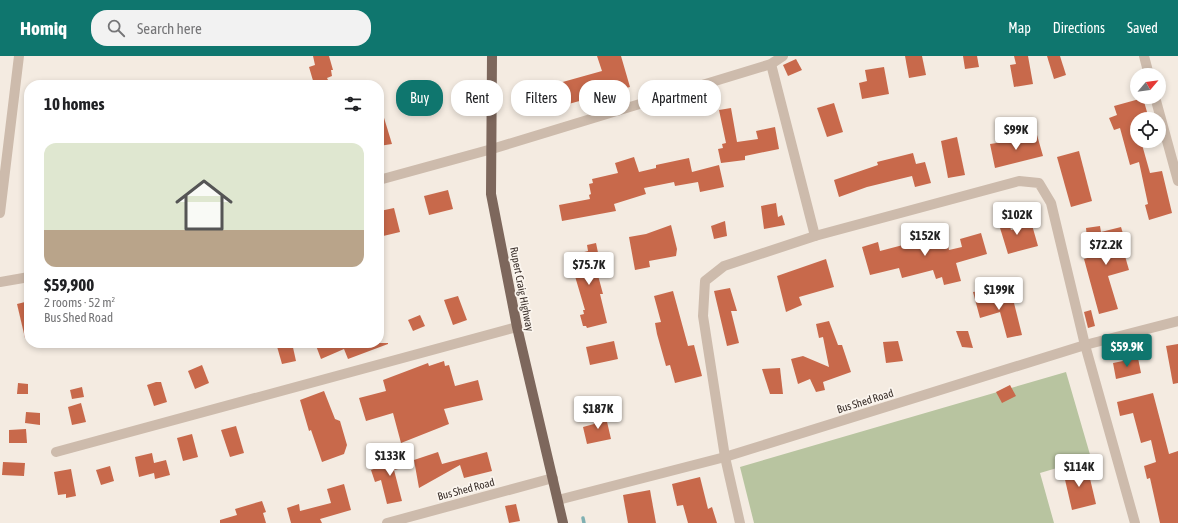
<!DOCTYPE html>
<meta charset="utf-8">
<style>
body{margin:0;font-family:"Asap Condensed",sans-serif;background:#f2f2f2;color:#202124;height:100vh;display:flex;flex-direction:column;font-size:15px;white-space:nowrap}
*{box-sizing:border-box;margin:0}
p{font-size:13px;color:#757577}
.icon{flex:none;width:22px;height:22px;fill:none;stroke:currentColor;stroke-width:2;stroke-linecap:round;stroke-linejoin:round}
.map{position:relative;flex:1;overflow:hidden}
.panel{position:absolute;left:24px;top:24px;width:360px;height:268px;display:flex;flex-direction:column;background:#fff;border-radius:16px;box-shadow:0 2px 6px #0003}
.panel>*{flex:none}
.hud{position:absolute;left:396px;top:24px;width:380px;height:36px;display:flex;gap:8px}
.needle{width:26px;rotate:61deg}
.controls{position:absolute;left:1130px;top:12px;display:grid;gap:8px}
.controls a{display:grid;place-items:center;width:36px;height:36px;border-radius:50%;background:#fff;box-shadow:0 2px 6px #0003;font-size:20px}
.price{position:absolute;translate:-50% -34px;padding:0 9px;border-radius:4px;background:#fff;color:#222;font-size:13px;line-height:26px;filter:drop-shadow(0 1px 2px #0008)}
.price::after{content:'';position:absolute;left:50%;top:24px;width:12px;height:9px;margin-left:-6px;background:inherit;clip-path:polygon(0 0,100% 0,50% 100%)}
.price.active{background:#0f766e;color:#fff}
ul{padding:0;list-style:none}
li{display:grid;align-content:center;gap:8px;height:212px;padding:0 20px}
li+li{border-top:1px solid #e0e0e0}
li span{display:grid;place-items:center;height:124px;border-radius:12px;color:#555}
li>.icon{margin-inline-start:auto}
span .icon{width:72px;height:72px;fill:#fffc;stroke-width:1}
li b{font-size:17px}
h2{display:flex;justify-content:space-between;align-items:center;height:48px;padding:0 20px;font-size:17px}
.chip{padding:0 14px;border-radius:16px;background:#fff;box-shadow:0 2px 6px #0003;font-size:14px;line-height:36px}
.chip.active{background:#0f766e;color:#fff}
header{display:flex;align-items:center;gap:24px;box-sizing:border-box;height:56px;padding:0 20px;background:#0f766e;color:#fff}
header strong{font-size:19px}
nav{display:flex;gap:22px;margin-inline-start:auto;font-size:14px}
.search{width:280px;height:36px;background:#f2f2f2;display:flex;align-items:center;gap:10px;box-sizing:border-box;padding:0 14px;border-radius:16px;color:#757577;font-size:15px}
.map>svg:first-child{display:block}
</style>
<header>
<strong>Homiq</strong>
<div class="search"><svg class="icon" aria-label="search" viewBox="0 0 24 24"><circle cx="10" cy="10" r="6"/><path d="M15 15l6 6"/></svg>Search here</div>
<nav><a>Map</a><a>Directions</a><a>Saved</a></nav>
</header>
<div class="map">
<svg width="1178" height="467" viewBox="0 0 1178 467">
<rect width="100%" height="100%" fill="#f4ebe1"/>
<polygon fill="#b8c4a0" points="1066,316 1091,402 1040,417 1054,467 754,467 740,411"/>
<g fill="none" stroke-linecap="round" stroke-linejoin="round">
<polyline stroke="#7fb0b2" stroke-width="3.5" points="583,462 584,467"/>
</g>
<g fill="#c8694b">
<polygon points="313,0 329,0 333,14 331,14 332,20 327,22 328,24 314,28 309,11 315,9"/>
<polygon points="597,0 621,0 630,31 565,49 559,27 602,15"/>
<polygon points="905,0 922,0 926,19 909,22"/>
<polygon points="963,0 977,0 979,11 965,13"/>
<polygon points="1014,0 1028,0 1033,28 1014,31 1010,9 1016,8"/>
<polygon points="1047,0 1060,0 1066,19 1054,23"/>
<polygon points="796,3 802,14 788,20 783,9"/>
<polygon points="884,11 889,38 862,43 859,27 867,25 865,14"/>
<polygon points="1143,42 1149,63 1137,63 1137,85 1141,85 1150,117 1162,115 1172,157 1149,164 1145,149 1148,148 1139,106 1130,109 1120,72 1114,74 1109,62 1117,59 1114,50"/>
<polygon points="834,47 843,76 827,81 817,52"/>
<polygon points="379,52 381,52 392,88 379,90"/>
<polygon points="731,52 737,86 758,83 756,75 775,71 779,93 745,100 745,104 721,107 718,93 723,92 722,88 726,87 719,54"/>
<polygon points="1037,79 1043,100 995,112 990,88 1009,85 1010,86"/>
<polygon points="957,81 965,119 948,122 941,85"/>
<polygon points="1079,95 1092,145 1071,151 1057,101"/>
<polygon points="913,97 916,108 925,106 931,127 915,131 912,120 867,131 839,141 834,124 878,109 877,106"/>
<polygon points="634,101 639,116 656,112 656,109 689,102 692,116 719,109 724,131 700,136 698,126 675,130 674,126 644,132 646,138 614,148 616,155 562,165 559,149 590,143 589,139 591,138 589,128 593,127 592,123 618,117 615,107"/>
<polygon points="448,134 453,153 429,159 424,140"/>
<polygon points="776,147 778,161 782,159 785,169 764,173 761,150"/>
<polygon points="394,152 400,176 379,181 379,169 383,168 380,155"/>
<polygon points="1007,159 1011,174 1032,169 1038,190 1008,198 997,162"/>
<polygon points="725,165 727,180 714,183 711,170"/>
<polygon points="671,169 677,193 676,200 649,205 650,211 635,214 629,181 646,178"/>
<polygon points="1100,170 1101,176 1121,171 1125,184 1121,186 1129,214 1108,220 1118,253 1099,258 1084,203 1104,197 1099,181 1087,183 1086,172"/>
<polygon points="981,177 987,198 956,207 961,225 944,229 942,221 936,223 933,214 902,222 899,212 870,219 862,191 878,186 880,195 945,178 949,194 962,191 960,183"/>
<polygon points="596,187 601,211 596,212 603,238 600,238 607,267 587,272 586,270 583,270 580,259 584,258 583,254 585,254 569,200 588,195 587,189"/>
<polygon points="826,203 834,231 799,241 802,249 786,256 777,220"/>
<polygon points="730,232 737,255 731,255 739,287 727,290 714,235"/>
<polygon points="988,234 990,244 1012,239 1022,279 1007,282 1000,256 980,262 973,236"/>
<polygon points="673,235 688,290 694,289 702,320 675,327 670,309 666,310 657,278 655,267 661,266 654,240"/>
<polygon points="458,240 467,264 453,269 444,244"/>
<polygon points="29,245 29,281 25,282 17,248"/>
<polygon points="1091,254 1095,270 1088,272 1084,256"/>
<polygon points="420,259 425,270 413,275 408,264"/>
<polygon points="829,265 838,289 842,289 851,316 823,326 825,334 816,336 810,323 798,328 791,303 803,300 829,311 823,281 819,282 816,268"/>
<polygon points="956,275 968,275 973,292 962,291"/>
<polygon points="614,285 618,303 590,309 586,291"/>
<polygon points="898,285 903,305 886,307 883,286"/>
<polygon points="276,287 292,287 296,305 282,308"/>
<polygon points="315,287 388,287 388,288 348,303 344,293 321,303"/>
<polygon points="1178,288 1178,327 1173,328 1166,290"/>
<polygon points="1138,302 1141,317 1116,323 1113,307"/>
<polygon points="444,305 445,310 449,309 455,330 478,324 483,344 444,353 449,368 401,387 393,357 366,365 359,342 386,335 383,324 428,307 429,310"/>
<polygon points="202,309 209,327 195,333 188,315"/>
<polygon points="780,312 783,338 770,338 762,313"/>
<polygon points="156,326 161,326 167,346 154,350 147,329"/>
<polygon points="18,327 28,328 28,338 17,338"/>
<polygon points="1010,329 1016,340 1002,347 996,336"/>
<polygon points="82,331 84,341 72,343 70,334"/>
<polygon points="324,335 335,363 340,365 347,389 344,398 322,406 311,374 309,375 300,344"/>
<polygon points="1153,337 1169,398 1178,395 1178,467 1160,467 1150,422 1147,423 1144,410 1156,406 1151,384 1141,387 1133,357 1120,360 1117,346"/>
<polygon points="81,347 86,366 72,369 68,351"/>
<polygon points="26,356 40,357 40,369 25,367"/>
<polygon points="605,357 611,383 587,388 583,371 594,368 592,360"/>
<polygon points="236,370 244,397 230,401 221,374"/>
<polygon points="26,373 27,387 9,387 9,374"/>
<polygon points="192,378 198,401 183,405 177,382"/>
<polygon points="400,394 403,412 394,414 402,445 387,448 381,424 375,426 371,414 390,407 389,396"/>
<polygon points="438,396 442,408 487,396 492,415 464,422 460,409 419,432 414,404"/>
<polygon points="152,397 154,407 166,404 170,419 155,423 154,417 139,421 135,401"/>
<polygon points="3,406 25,407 24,420 2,419"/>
<polygon points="110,410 114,425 101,429 96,414"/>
<polygon points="1087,410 1096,448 1072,454 1063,415"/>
<polygon points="71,413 76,440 66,442 66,438 58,439 54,416"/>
<polygon points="700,421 708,453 712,451 717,467 688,467 683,449 677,450 672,428"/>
<polygon points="344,428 351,454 320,463 322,467 291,467 287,452 299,448 300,455 331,447 327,433"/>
<polygon points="650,434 656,467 628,467 623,439"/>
<polygon points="262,445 266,456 263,457 266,467 220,467 220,464 237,459 235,453"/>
<polygon points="516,448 520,465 509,467 505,450"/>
</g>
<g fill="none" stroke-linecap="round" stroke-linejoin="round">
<g stroke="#cdbbac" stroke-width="10">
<polyline points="1144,0 1149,19"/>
<polyline points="771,8 815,180"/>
<polyline points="1155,41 1178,125"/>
<polyline points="379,124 492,93 771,8 783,0"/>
<polyline points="0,157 19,0"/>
<polyline points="0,226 29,221"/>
<polyline points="56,396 517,271"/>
<polyline points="558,444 725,401 1085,289 1178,265"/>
<polyline points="387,467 553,422"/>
<polyline points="740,467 725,401 703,260 705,225 724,210 815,180 1019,125 1039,127 1051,147 1085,289 1135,467"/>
</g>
<polyline stroke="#7d675c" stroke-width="10" points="492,0 491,138 517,271 563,467"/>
</g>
<g text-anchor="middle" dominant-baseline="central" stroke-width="3.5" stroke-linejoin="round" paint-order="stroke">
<g font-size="11" fill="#3b302b" stroke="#fbf5ee">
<text transform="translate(522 233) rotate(79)">Rupert Craig Highway</text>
<text transform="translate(865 345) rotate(-17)">Bus Shed Road</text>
<text transform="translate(466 433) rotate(-15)">Bus Shed Road</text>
</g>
</g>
</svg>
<div class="controls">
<a><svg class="needle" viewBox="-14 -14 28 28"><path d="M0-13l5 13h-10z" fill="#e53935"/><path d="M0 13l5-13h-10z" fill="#757577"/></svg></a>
<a><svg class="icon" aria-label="locate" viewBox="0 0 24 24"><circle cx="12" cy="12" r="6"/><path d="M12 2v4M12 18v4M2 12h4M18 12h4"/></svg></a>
</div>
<b class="price" style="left:1016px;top:95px">$99K</b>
<b class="price" style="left:1017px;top:180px">$102K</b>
<b class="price" style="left:925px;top:201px">$152K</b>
<b class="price" style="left:1106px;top:210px">$72.2K</b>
<b class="price" style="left:589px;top:230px">$75.7K</b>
<b class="price" style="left:999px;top:255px">$199K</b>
<b class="price active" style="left:1127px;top:312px">$59.9K</b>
<b class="price" style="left:598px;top:374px">$187K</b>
<b class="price" style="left:390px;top:421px">$133K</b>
<b class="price" style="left:1079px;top:432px">$114K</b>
<div class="hud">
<a class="chip active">Buy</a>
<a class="chip">Rent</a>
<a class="chip">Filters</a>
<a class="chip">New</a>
<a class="chip">Apartment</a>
</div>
<section class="panel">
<h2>10 homes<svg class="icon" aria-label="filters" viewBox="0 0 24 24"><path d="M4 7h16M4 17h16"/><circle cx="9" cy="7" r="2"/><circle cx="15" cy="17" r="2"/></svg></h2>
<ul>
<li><span style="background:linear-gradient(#dfe7d0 70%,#b9a48a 0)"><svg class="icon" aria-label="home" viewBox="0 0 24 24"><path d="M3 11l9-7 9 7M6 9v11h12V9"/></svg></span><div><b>$59,900</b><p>2 rooms · 52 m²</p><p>Bus Shed Road</p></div></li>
</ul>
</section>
</div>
